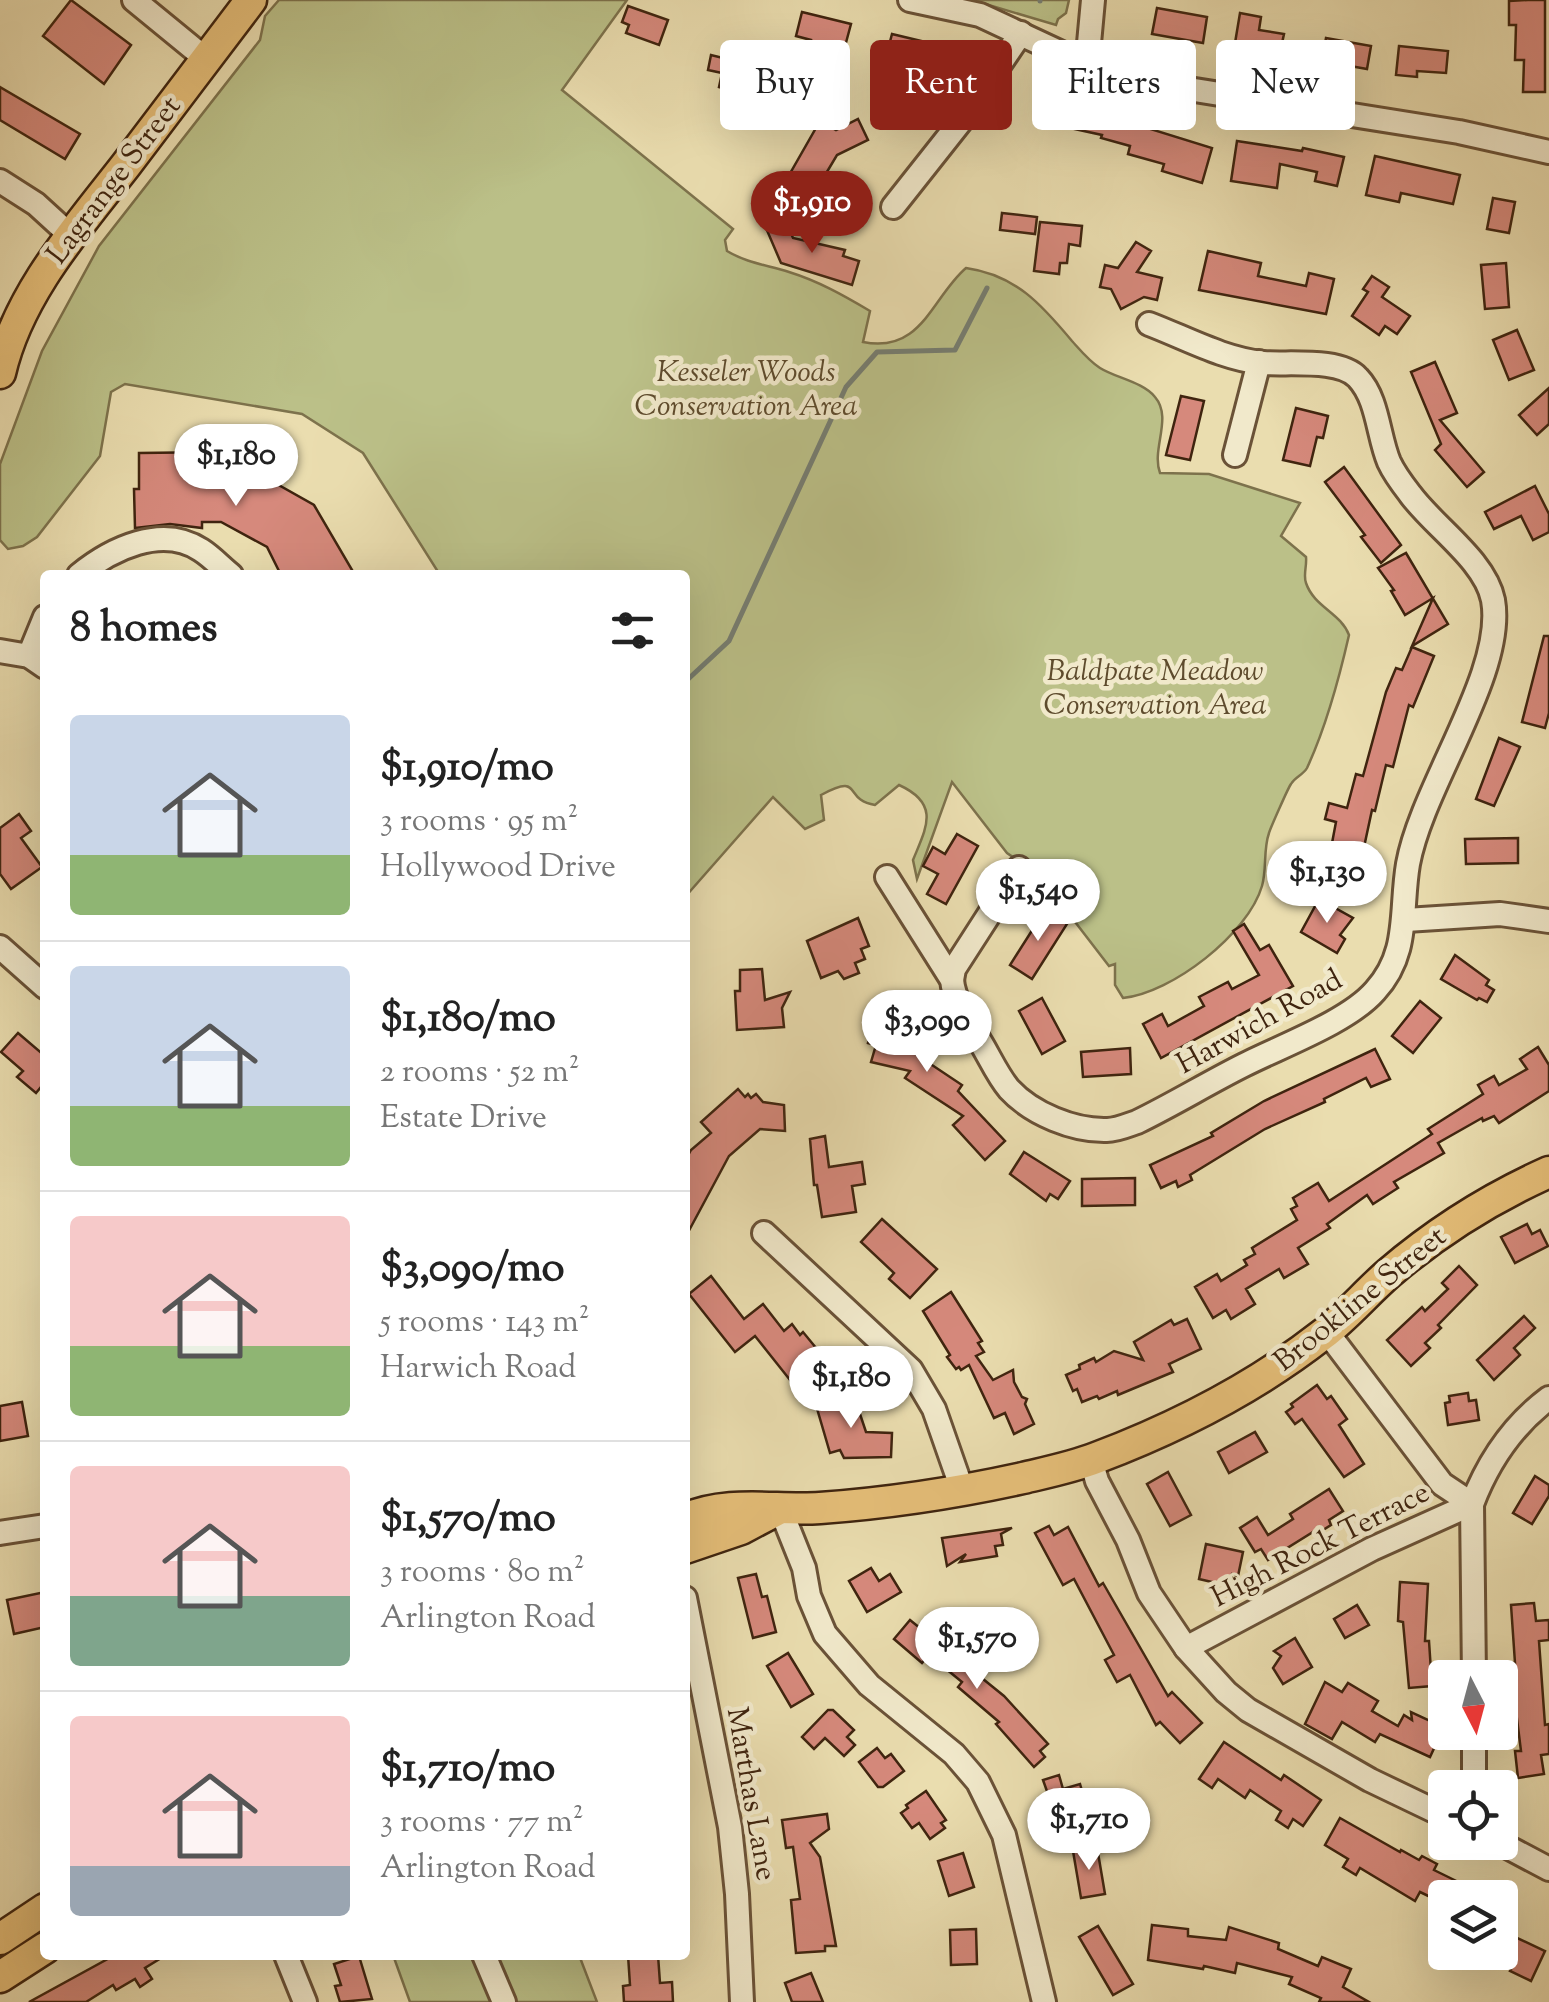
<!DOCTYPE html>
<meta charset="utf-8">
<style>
body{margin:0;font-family:"Sorts Mill Goudy",serif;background:#f2f2f2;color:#222;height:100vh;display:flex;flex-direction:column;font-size:38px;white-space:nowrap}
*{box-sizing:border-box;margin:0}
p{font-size:32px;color:#767676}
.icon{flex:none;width:55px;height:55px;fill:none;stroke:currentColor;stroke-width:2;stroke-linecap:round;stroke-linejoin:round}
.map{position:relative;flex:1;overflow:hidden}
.side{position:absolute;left:40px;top:570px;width:650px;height:1390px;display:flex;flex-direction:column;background:#fff;border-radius:10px;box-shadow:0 10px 40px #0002}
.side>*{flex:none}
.hud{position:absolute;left:720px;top:40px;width:678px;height:90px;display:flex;gap:20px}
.needle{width:65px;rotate:174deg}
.buttons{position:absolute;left:1428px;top:1660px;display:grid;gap:20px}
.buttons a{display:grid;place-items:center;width:90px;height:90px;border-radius:10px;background:#fff;box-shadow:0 10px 40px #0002;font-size:50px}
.price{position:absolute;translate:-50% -85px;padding:0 22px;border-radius:35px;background:#fff;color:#222;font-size:32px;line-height:65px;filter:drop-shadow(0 2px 5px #0008)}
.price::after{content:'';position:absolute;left:50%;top:60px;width:30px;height:22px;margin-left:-15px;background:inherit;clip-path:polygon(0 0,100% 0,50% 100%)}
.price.selected{background:#8f2418;color:#fff}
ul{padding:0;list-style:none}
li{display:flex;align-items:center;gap:30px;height:250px;padding:0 30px}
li+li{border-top:2px solid #e0e0e0}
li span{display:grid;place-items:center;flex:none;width:280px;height:200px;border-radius:10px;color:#555}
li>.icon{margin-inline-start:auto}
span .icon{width:120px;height:120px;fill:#fffc;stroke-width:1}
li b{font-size:42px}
h2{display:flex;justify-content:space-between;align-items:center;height:120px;padding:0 30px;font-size:42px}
.tag{padding:0 35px;border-radius:10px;background:#fff;box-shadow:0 10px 40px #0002;font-size:35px;line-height:90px}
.tag.selected{background:#8f2418;color:#fff}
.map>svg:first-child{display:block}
</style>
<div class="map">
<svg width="1549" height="2002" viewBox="0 0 1549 2002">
<rect width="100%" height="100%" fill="#eaddaf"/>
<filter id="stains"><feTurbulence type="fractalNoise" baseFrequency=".002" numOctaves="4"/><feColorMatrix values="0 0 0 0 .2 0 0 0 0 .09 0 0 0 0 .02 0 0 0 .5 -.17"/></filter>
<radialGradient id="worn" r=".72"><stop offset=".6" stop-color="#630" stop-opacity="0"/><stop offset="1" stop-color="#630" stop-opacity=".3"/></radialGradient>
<g fill="#bbc088" stroke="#7d724c" stroke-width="2.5">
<path d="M279,0h348l-65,90 171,139 -8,11 2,11c20,12 40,14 62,21 29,9 54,23 81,39l-7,31c59,12 69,-45 103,-74 50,7 76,37 106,73 9,10 17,20 28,27 16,10 43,14 55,29 18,21 -4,52 5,76l49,1 91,29 -19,33 25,21c1,9 -3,18 0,26 8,24 35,30 43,52 -10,44 -23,92 -42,133 -4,7 -12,9 -16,16 -2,2 -21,45 -22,49 -6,17 -2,36 -7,53 -14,48 -90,107 -139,112l-8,-13v-21l-6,2 -70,-91 -32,-22 -55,-71 -35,97 -4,-19c13,-32 28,-56 -14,-75l-24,20c-33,-5 -11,-33 -54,-10l3,25 -19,9 -32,-32 -88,100v-322h-245l-77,-122 -61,-39 -177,-30 -14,8 -11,64 -63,81 -14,9 -15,3 -8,-9v-76l42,-113 57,-105 161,-206 5,-24z"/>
<polygon points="972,0 1069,0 1066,13 1058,19 1056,25"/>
<polygon points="393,1955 579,1955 597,2002 410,2002"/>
</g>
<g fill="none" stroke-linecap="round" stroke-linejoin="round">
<g stroke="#767e72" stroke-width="5">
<polyline points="1040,1 1040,0"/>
<polyline points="685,682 729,641 846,387 877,352 955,350 987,288"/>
</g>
</g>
<g fill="#d6897c" stroke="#3f240f" stroke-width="2.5">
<polygon points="71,0 131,45 104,84 43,36"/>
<polygon points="1528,0 1545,0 1545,92 1523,92 1524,60 1515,60 1516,25 1509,25 1509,1"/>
<polygon points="628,6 668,20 659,45 626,33 629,25 622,22"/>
<polygon points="1157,8 1207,17 1203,43 1152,34"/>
<polygon points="802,12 851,24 844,50 827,46 823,62 807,58 811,40 796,36"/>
<polygon points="1240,13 1261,17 1259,30 1284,34 1279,57 1234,49"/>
<polygon points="892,34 942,46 936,70 921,66 913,99 893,94 902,61 886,57"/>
<polygon points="1326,38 1371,46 1367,69 1322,61"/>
<polygon points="1399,46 1448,51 1446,73 1417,71 1417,77 1396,75"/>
<polygon points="730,47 759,54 761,47 776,51 767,87 737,80 734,91 719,87 722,73 708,70 711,55 727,59"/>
<polygon points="0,87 80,134 65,159 0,120"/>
<polygon points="1044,94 1090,104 1089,110 1212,148 1202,183 1162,171 1164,164 1128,154 1130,146 1101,138 1102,135 1038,121"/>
<polygon points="858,119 868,140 837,155 815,192 788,177 820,121 836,130"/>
<polygon points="1237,141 1302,151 1303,148 1344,157 1337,186 1315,181 1317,172 1280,164 1277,188 1231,181"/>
<polygon points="1375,156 1460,175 1453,204 1401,193 1399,202 1366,195"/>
<polygon points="1493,198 1515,202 1509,233 1487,229"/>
<polygon points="1002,213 1037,217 1035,234 1000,230"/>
<polygon points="785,220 793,238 845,250 843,256 859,261 852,285 781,263 766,228"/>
<polygon points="1040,222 1082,226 1080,246 1069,244 1067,263 1060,263 1059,274 1034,271"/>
<polygon points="1136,242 1151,251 1137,272 1162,278 1157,300 1144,297 1121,309 1111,289 1100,287 1105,265 1118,268"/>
<polygon points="1208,251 1261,263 1258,276 1306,286 1309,273 1334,279 1326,314 1199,290"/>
<polygon points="1506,263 1509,307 1485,309 1481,265"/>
<polygon points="1372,276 1389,287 1382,297 1410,316 1397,334 1385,326 1379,335 1352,316 1368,292 1363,289"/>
<polygon points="1517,330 1534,370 1509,380 1493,340"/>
<polygon points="1435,362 1457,413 1440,420 1484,472 1467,487 1435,450 1441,444 1411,372"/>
<polygon points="1549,388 1549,424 1537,435 1519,415"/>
<polygon points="1181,396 1204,401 1190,460 1166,455"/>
<polygon points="1296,408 1328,416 1323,438 1317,437 1310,466 1283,460"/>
<polygon points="220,452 314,505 355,575 281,575 267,547 221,522 202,522 202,528 170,524 135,528 134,489 139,489 139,453"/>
<polygon points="1344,467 1401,545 1381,563 1361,537 1365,535 1325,482"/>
<polygon points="1535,486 1549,514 1549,532 1533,540 1521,516 1494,529 1485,512"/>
<polygon points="1406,553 1448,624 1412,646 1433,598 1405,615 1391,591 1394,590 1378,568"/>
<polygon points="1544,636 1549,636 1549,713 1545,728 1522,722"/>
<polygon points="1412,647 1434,656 1413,707 1409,705 1393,767 1386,765 1375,811 1372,810 1358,875 1353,874 1351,887 1329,883 1332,876 1326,875 1336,822 1325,819 1329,803 1347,808 1356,774 1363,776 1386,692 1396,668 1402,670"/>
<polygon points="1499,738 1520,747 1494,806 1476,799"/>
<polygon points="19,814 31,831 21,838 42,867 11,889 0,874 0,828"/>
<polygon points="957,834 978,846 946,904 927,894 938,874 923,866 933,847 945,854"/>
<polygon points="1518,838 1518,863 1466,864 1465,839"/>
<polygon points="1319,899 1353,918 1340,935 1345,939 1337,953 1301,932"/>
<polygon points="1045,910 1067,924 1032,979 1010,965"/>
<polygon points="858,918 869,946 861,949 865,959 855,963 859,973 844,979 838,971 821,978 807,941"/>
<polygon points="1244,924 1260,950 1269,945 1293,986 1161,1058 1143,1024 1162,1014 1168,1026 1204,1006 1199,997 1228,982 1232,989 1259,975 1233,931"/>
<polygon points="1455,955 1489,980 1486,985 1494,990 1487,1002 1479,998 1477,1000 1441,979"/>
<polygon points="762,969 765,1000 790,992 782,1008 784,1027 737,1030 735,991 740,991 740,970"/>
<polygon points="1042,998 1065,1041 1042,1054 1019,1011"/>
<polygon points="878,1001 908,1008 904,1023 917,1027 911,1051 962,1085 958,1091 1005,1141 985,1160 953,1125 963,1116 905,1078 910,1071 871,1062 876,1045 868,1043"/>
<polygon points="1420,1001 1441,1018 1413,1053 1392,1036"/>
<polygon points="18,1033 45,1056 45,1082 36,1093 17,1077 23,1071 1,1052"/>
<polygon points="1538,1047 1549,1065 1549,1091 1499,1123 1494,1116 1483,1121 1482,1118 1438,1143 1444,1153 1394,1182 1398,1188 1373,1204 1367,1195 1327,1224 1330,1228 1298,1248 1308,1264 1284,1278 1279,1269 1246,1289 1255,1304 1231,1319 1226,1310 1213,1318 1195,1287 1217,1274 1221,1281 1247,1265 1244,1260 1255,1254 1252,1248 1297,1220 1291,1209 1297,1206 1293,1198 1318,1183 1329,1201 1432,1134 1428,1129 1483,1094 1478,1085 1494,1076 1499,1085 1527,1069 1520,1059"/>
<polygon points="1130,1048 1131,1074 1083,1077 1081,1052"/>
<polygon points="1375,1049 1390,1079 1371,1087 1366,1078 1324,1099 1325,1102 1265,1129 1190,1175 1192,1180 1178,1187 1176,1181 1161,1188 1150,1165 1213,1136 1211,1133 1264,1101"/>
<polygon points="738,1089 745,1097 748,1094 751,1098 756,1094 763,1102 784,1105 785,1131 760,1129 729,1156 685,1238 685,1161 691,1150 711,1133 701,1122"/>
<polygon points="825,1136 829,1167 862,1162 865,1184 852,1186 856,1212 822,1217 817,1185 814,1185 810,1139"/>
<polygon points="1024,1152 1070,1181 1058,1199 1050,1194 1046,1201 1010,1174"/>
<polygon points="1135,1178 1135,1205 1082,1206 1082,1179"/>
<polygon points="882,1219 937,1269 910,1298 889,1279 894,1273 861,1242"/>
<polygon points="1527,1224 1532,1234 1540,1230 1548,1246 1515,1263 1501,1237"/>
<polygon points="1459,1266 1477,1285 1438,1325 1441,1328 1425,1343 1430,1348 1411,1366 1387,1340 1422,1307 1425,1311 1448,1289 1442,1283"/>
<polygon points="711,1276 744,1319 763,1304 784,1331 792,1324 800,1335 803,1332 830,1365 827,1368 834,1376 813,1393 812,1389 806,1393 798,1383 794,1385 755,1336 735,1352 689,1294"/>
<polygon points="951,1292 982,1341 978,1343 984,1352 976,1356 993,1380 1013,1370 1014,1382 1022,1397 1027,1399 1025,1404 1034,1424 1014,1434 1005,1413 994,1418 969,1365 961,1370 959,1367 956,1369 947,1357 950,1355 923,1311"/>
<polygon points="1524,1316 1535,1328 1514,1348 1520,1355 1494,1380 1477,1360"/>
<polygon points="1187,1319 1201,1349 1169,1364 1173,1372 1118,1395 1117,1391 1099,1399 1097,1396 1082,1402 1077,1389 1073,1391 1066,1375 1080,1369 1079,1365 1094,1358 1096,1362 1114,1351 1143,1360 1134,1342 1171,1320 1174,1325"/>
<polygon points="1317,1385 1327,1399 1331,1396 1347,1419 1339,1425 1364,1464 1344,1477 1302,1419 1295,1424 1286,1412 1293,1407 1291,1404"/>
<polygon points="1468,1393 1469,1401 1476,1400 1479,1420 1448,1425 1445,1403 1450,1402 1449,1396"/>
<polygon points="850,1395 854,1409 858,1408 866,1432 892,1433 891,1457 844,1458 840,1450 830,1453 816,1405"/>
<polygon points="22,1402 28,1436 0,1441 0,1406"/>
<polygon points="1255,1432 1267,1452 1229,1473 1218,1452"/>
<polygon points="1168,1472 1191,1515 1170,1526 1147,1484"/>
<polygon points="1535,1476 1549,1485 1549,1496 1532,1524 1513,1513"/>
<polygon points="1329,1489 1343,1511 1329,1520 1331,1525 1315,1535 1313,1532 1268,1560 1261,1549 1255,1552 1240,1528 1257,1517 1268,1535 1293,1519 1290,1514"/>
<polygon points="1049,1526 1054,1535 1068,1527 1099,1586 1103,1583 1168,1696 1172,1692 1202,1723 1180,1743 1160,1722 1156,1725 1130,1675 1117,1682 1105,1660 1114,1655 1074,1579 1063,1585 1035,1533"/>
<polygon points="1012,1528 1001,1534 1003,1545 995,1546 997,1556 960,1562 966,1554 947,1566 942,1538"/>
<polygon points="1206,1544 1243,1552 1238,1576 1232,1574 1229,1586 1199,1579"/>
<polygon points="871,1568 879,1581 890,1574 901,1592 867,1612 849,1581"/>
<polygon points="756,1574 762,1597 767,1596 776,1632 753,1638 738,1578"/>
<polygon points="1400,1582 1428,1584 1425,1641 1429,1641 1432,1686 1409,1688 1403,1622 1398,1621"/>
<polygon points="45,1592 45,1627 14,1634 7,1600"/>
<polygon points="1534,1603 1536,1621 1549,1620 1549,1640 1539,1641 1545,1725 1549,1724 1549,1754 1541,1755 1544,1774 1518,1778 1515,1751 1521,1751 1510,1663 1515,1663 1511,1605"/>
<polygon points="1357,1605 1369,1625 1345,1638 1334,1619"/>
<polygon points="910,1620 1004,1696 1048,1744 1040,1751 1045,1757 1034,1767 996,1724 999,1722 958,1687 962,1682 929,1655 922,1663 894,1639"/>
<polygon points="1295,1638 1312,1667 1283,1684 1273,1668 1281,1656 1274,1651"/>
<polygon points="788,1653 813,1694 791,1707 767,1666"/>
<polygon points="1325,1682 1342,1692 1348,1683 1378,1701 1372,1711 1398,1726 1404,1715 1412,1720 1411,1712 1439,1725 1432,1740 1437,1742 1430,1757 1380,1734 1375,1742 1342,1722 1332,1739 1305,1724"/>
<polygon points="828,1710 833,1710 854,1730 847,1737 855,1745 844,1756 825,1738 814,1749 802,1737"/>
<polygon points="1224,1742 1281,1780 1284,1775 1321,1800 1303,1826 1293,1819 1288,1828 1276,1820 1281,1811 1250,1790 1245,1798 1218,1779 1212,1788 1199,1779"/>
<polygon points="877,1748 885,1758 891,1754 904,1771 883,1787 878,1787 859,1762"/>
<polygon points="1059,1775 1063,1789 1080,1784 1089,1815 1067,1822 1058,1794 1049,1797 1043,1780"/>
<polygon points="926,1791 946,1820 941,1823 945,1828 930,1839 919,1823 912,1828 901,1813 908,1808 906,1805"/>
<polygon points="827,1814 829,1829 810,1843 820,1857 836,1946 825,1946 825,1951 796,1953 791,1900 800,1899 793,1847 786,1848 782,1820"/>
<polygon points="1340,1818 1400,1852 1401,1850 1419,1860 1422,1856 1437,1864 1434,1870 1491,1898 1445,1898 1445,1904 1420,1892 1415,1901 1360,1868 1356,1875 1343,1867 1348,1859 1325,1845"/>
<polygon points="1097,1847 1105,1894 1081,1898 1073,1851"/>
<polygon points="963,1853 974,1887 949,1896 938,1861"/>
<polygon points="1152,1925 1188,1929 1188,1936 1226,1940 1229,1927 1279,1943 1278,1949 1318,1966 1322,1957 1351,1969 1343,1987 1369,2002 1319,2002 1321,1998 1289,1984 1292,1977 1237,1963 1235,1973 1204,1966 1203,1969 1148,1960"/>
<polygon points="1098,1926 1133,1984 1113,1995 1079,1937"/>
<polygon points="976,1929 977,1964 951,1965 950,1930"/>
<polygon points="1500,1930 1545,1951 1531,1981 1510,1971 1514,1964 1500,1957"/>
<polygon points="115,1955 166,1955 145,1968 152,1979 140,1987 135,1979 116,1990 113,1985 86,2002 29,2002"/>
<polygon points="628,1955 658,1955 660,1983 672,1982 673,2002 624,2002 623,1986 630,1985"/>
<polygon points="359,1956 372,1999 340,2002 335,1986 341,1985 334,1964"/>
<polygon points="811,1973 823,2002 792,2002 785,1983"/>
</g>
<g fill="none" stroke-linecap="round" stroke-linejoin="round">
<defs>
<g id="minor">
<polyline points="134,0 206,59"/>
<polyline points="910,0 980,15 1087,65 1157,84 1459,132 1549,152"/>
<polyline points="1087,65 1093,0"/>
<polyline points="0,181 36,204 71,236"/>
<polyline points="893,207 965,116 1021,33"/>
<polyline points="1235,455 1259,362"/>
<path d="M79,575c32,-26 83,-51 122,-25 11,7 20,17 30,25"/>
<polyline points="0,651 29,656 45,667"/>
<polyline points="29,656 45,617"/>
<path d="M887,877l65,103c2,22 18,44 29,63 9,15 17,33 28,46 23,25 65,42 98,41 10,0 21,-5 30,-8 37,-18 71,-39 107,-57 37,-19 104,-43 131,-74 35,-38 25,-80 33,-127 14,-78 98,-192 85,-264 -8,-40 -60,-74 -83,-106 -7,-9 -16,-21 -21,-32 -11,-26 -11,-63 -31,-84 -18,-20 -70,-13 -95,-15 -40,-4 -77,-25 -114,-39"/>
<polyline points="1406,920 1500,914 1549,921"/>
<polyline points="0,947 45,987"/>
<polyline points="952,980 954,969 1019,868"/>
<polyline points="764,1233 911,1370 934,1409 963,1492"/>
<polyline points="1327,1332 1442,1484 1472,1504 1474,1678"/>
<polyline points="1091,1460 1097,1481 1128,1540 1149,1593 1186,1648 1226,1692 1248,1710 1370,1780 1445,1816"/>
<polyline points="780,1508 804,1568 809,1596 825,1634 869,1685 954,1754 978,1782 1004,1835 1044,2002"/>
<polyline points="0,1533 45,1526"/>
<polyline points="685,1598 730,1827 737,1894 742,2002"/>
<path d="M1186,1648l186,-99 100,-45c16,-42 41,-79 77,-106"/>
<polyline points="1474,1732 1474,1788"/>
<polyline points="1498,1842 1549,1869"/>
<polyline points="286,1955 305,2002"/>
<polyline points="484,1955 504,2002"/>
</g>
<g id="major">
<path d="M0,373c18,-79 77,-145 126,-208 42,-55 83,-110 125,-165"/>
<path d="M685,1519c43,-19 90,-8 135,-11 69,-5 135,-15 203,-30 25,-6 50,-11 73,-20 82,-31 157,-69 226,-123 24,-18 44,-42 67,-62 49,-42 102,-75 160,-101"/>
<polyline points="685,1548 741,1529 775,1511"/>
<polyline points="0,1939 45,1909"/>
<polyline points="0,1977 45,1948"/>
</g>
</defs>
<use href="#minor" stroke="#6a5237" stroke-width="28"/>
<use href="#major" stroke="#3f240f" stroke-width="35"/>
<use href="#minor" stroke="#f1e9cb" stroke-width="22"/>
<use href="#major" stroke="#e5be78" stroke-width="30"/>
</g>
<g text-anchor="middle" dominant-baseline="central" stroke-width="9" stroke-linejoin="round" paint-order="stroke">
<g font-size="30" fill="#3f240f" stroke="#f1e9cb">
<text transform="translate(115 181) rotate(-53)">Lagrange Street</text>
<text transform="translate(1260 1023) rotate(-29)">Harwich Road</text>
<text transform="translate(1361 1300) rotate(-39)">Brookline Street</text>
<text transform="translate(1321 1546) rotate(-27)">High Rock Terrace</text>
<text transform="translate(750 1794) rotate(80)">Marthas Lane</text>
</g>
<g font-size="30" font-style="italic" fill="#5e4b2d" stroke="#f1e9cb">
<text x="746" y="373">Kesseler Woods<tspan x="746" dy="34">Conservation Area</tspan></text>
<text x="1155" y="672">Baldpate Meadow<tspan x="1155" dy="34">Conservation Area</tspan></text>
</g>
</g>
<rect width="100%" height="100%" filter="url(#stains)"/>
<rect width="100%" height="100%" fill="url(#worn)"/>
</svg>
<div class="buttons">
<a><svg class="needle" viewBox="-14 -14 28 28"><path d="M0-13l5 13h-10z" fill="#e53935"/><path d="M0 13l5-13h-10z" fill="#767676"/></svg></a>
<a><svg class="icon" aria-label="locate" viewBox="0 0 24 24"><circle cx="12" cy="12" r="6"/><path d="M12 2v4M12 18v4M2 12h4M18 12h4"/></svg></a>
<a><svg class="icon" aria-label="layers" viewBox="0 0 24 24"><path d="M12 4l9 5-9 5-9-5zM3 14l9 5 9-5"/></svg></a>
</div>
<b class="price selected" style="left:812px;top:256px">$1,910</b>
<b class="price" style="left:236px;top:509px">$1,180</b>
<b class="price" style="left:1327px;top:926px">$1,130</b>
<b class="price" style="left:1038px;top:944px">$1,540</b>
<b class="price" style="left:927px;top:1075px">$3,090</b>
<b class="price" style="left:851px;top:1431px">$1,180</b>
<b class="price" style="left:977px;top:1692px">$1,570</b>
<b class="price" style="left:1089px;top:1873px">$1,710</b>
<div class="hud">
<a class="tag">Buy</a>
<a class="tag selected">Rent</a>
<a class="tag">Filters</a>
<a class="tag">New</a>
</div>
<section class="side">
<h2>8 homes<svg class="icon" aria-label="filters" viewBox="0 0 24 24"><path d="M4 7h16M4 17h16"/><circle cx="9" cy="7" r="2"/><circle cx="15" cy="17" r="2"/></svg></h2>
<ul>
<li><span style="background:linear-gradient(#c9d6e8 70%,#8fb573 0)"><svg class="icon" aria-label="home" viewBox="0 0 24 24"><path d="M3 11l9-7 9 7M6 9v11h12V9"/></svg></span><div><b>$1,910/mo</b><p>3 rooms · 95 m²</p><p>Hollywood Drive</p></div></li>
<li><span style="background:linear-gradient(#c9d6e8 70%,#8fb573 0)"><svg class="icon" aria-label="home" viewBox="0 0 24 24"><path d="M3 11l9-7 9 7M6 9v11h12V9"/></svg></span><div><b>$1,180/mo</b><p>2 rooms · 52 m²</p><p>Estate Drive</p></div></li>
<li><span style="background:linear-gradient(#f6c9c9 65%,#8fb573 0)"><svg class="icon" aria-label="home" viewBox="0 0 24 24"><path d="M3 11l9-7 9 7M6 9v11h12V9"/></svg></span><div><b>$3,090/mo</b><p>5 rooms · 143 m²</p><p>Harwich Road</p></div></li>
<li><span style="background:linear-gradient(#f6c9c9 65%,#7fa58c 0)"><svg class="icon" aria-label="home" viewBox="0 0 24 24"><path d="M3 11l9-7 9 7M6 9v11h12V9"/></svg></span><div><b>$1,570/mo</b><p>3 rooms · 80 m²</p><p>Arlington Road</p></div></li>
<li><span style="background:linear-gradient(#f6c9c9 75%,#9aa5b1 0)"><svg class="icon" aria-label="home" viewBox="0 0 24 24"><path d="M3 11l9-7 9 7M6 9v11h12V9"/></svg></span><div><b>$1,710/mo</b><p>3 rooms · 77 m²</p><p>Arlington Road</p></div></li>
</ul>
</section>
</div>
